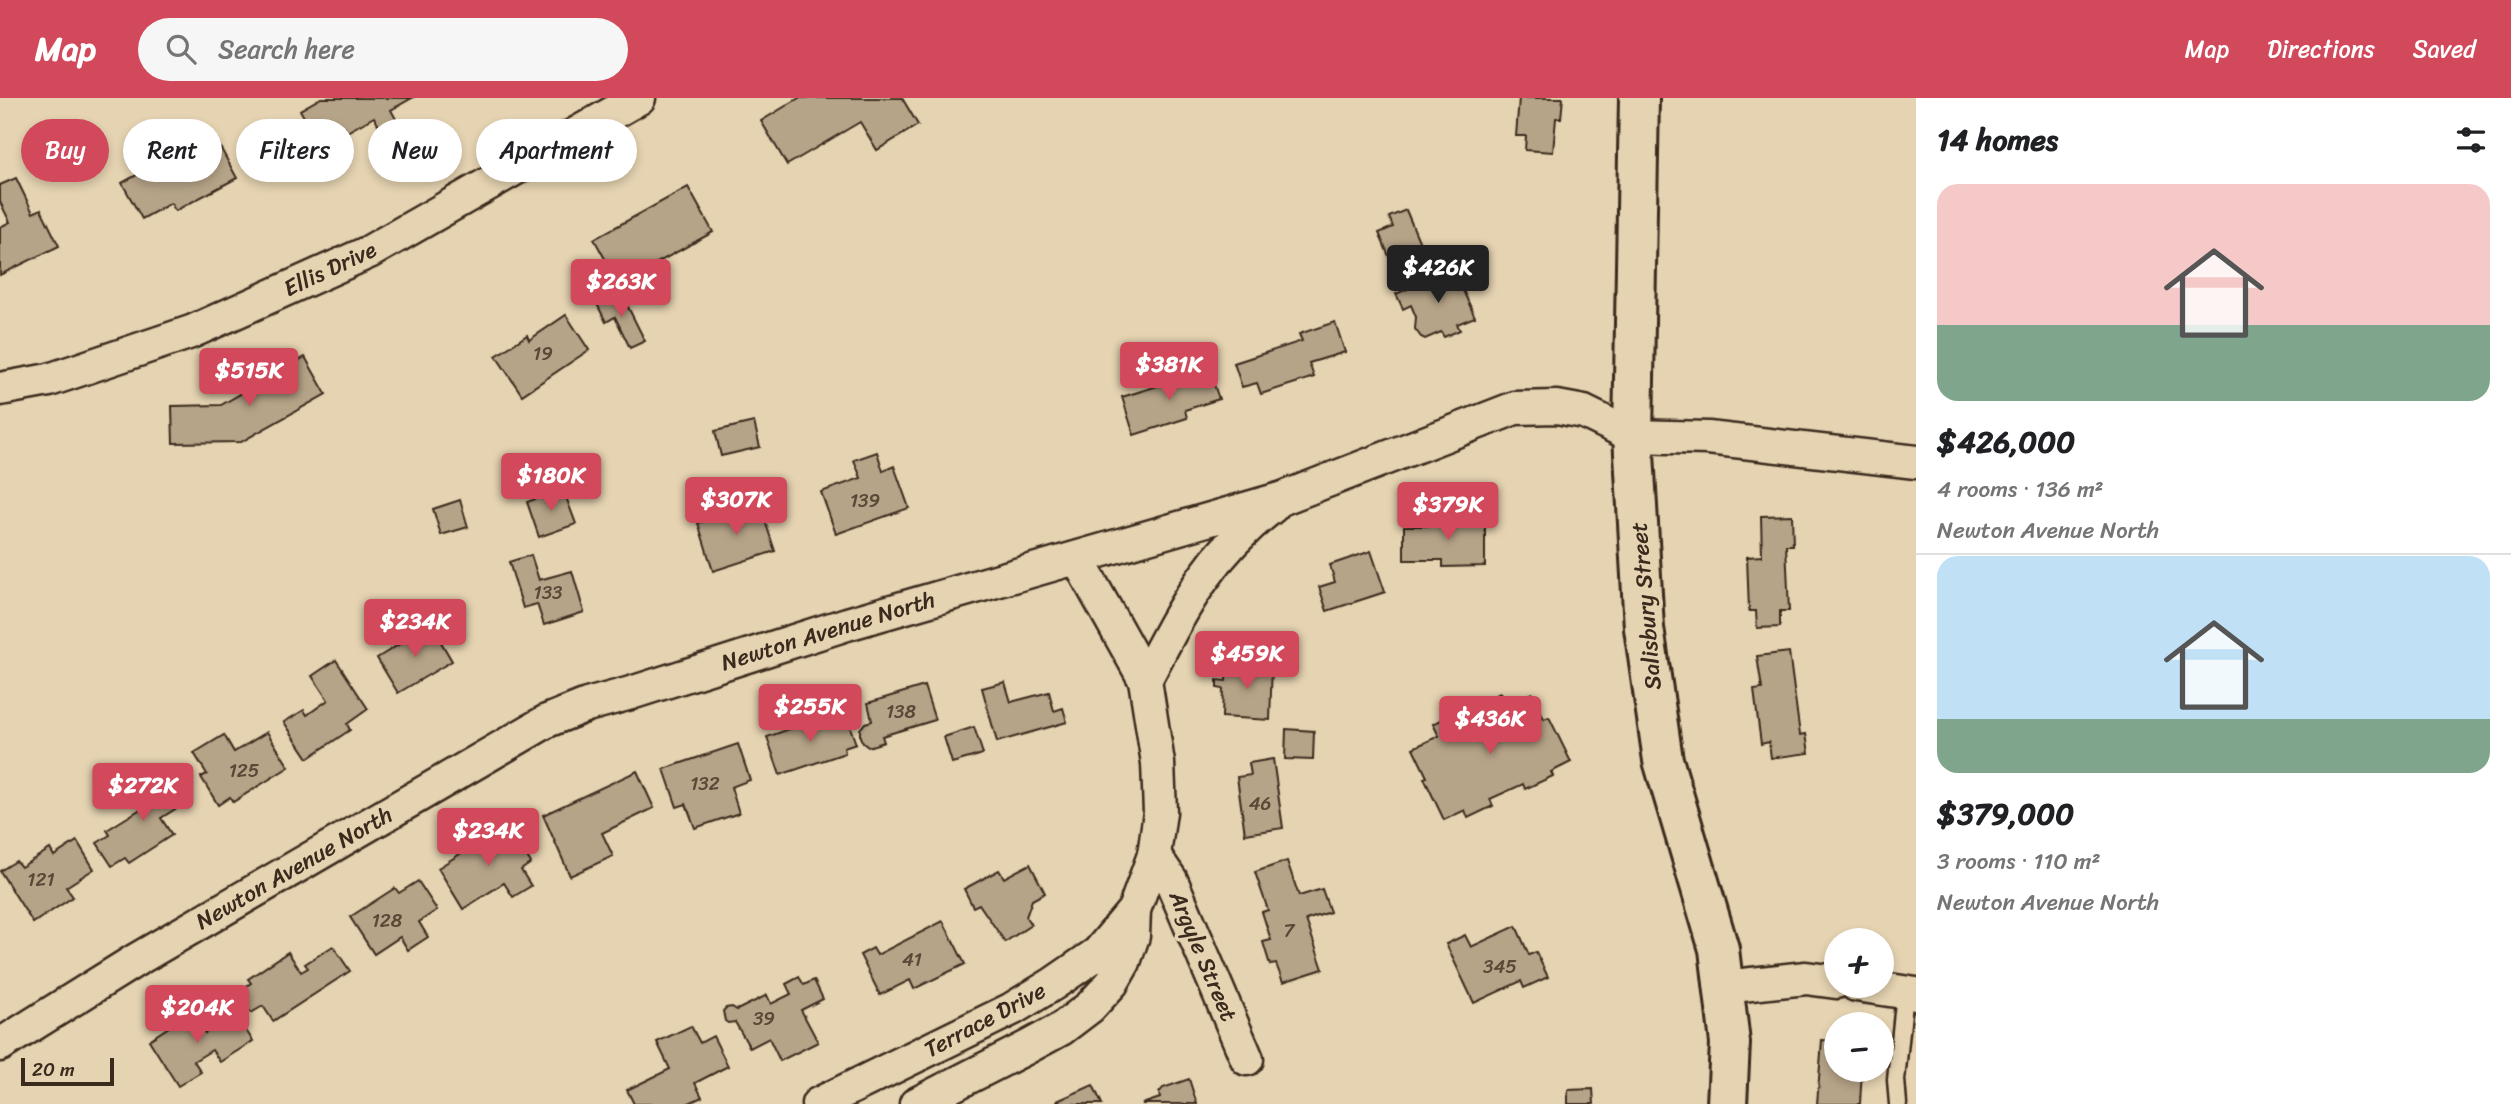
<!DOCTYPE html>
<meta charset="utf-8">
<style>
body{margin:0;font-family:Sriracha,sans-serif;background:#f6f6f6;color:#202124;height:100vh;display:flex;flex-direction:column;font-size:26px;white-space:nowrap}
*{box-sizing:border-box;margin:0}
p{font-size:23px;color:#757577}
.icon{flex:none;width:38px;height:38px;fill:none;stroke:currentColor;stroke-width:2;stroke-linecap:round;stroke-linejoin:round}
.map{position:relative;flex:1;overflow:hidden}
.side{display:flex;flex-direction:column;background:#fff;width:595px}
.side>*{flex:none}
.banner{position:absolute;left:21px;top:21px;width:665px;height:63px;display:flex;gap:14px}
.buttons{position:absolute;left:1824px;top:830px;display:grid;gap:14px}
.buttons a{display:grid;place-items:center;width:70px;height:70px;border-radius:50%;background:#fff;box-shadow:0 4px 10px #0003;font-size:35px}
.scale{position:absolute;left:21px;bottom:18px;width:93px;box-sizing:border-box;padding-left:7px;border:4px solid #3b2a1e;border-top:0;font-size:19px;line-height:24px;white-space:nowrap;color:#3b2a1e;-webkit-text-stroke:5px #e5d3b1;paint-order:stroke}
.price{position:absolute;translate:-50% -60px;padding:0 16px;border-radius:7px;background:#d1495b;color:#fff;font-size:23px;line-height:46px;filter:drop-shadow(0 2px 4px #0008)}
.price::after{content:'';position:absolute;left:50%;top:42px;width:21px;height:16px;margin-left:-10px;background:inherit;clip-path:polygon(0 0,100% 0,50% 100%)}
.price.current{background:#222;color:#fff}
ul{padding:0;list-style:none}
li{display:grid;align-content:center;gap:14px;height:371px;padding:0 21px}
li+li{border-top:2px solid #e0e0e0}
li span{display:grid;place-items:center;height:217px;border-radius:21px;color:#555}
li>.icon{margin-inline-start:auto}
span .icon{width:126px;height:126px;fill:#fffc;stroke-width:1}
li b{font-size:30px}
h2{display:flex;justify-content:space-between;align-items:center;height:84px;padding:0 21px;font-size:30px}
.pill{padding:0 24px;border-radius:32px;background:#fff;box-shadow:0 4px 10px #0003;font-size:24px;line-height:63px}
.pill.current{background:#d1495b;color:#fff}
header{display:flex;align-items:center;gap:42px;box-sizing:border-box;height:98px;padding:0 35px;background:#d1495b;color:#fff}
header strong{font-size:33px}
nav{display:flex;gap:38px;margin-inline-start:auto;font-size:24px}
.search{width:490px;height:63px;background:#f6f6f6;display:flex;align-items:center;gap:18px;box-sizing:border-box;padding:0 24px;border-radius:38px;color:#757577;font-size:26px}
main{display:flex;flex:1;min-height:0}
.map>svg:first-child{display:block}
</style>
<header>
<strong>Map</strong>
<div class="search"><svg class="icon" aria-label="search" viewBox="0 0 24 24"><circle cx="10" cy="10" r="6"/><path d="M15 15l6 6"/></svg>Search here</div>
<nav><a>Map</a><a>Directions</a><a>Saved</a></nav>
</header>
<main>
<div class="map">
<svg width="1916" height="1006" viewBox="0 0 1916 1006">
<rect width="100%" height="100%" fill="#e5d3b1"/>
<filter id="ink" filterUnits="userSpaceOnUse"><feTurbulence type="fractalNoise" baseFrequency=".0143" numOctaves="2"/><feDisplacementMap in="SourceGraphic" scale="14" xChannelSelector="R" yChannelSelector="G"/><feConvolveMatrix kernelMatrix="1 2 1 2 8 2 1 2 1" color-interpolation-filters="sRGB"/></filter>
<g filter="url(#ink)">
<g fill="#b6a488" stroke="#3b2a1e" stroke-width="2">
<polygon points="321,0 412,0 391,12 396,21 380,30 374,19 347,34 344,29 318,44 300,12"/>
<polygon points="799,0 902,0 918,27 877,52 860,24 787,67 761,23"/>
<polygon points="1519,0 1563,0 1561,20 1556,20 1553,54 1525,52 1526,38 1516,38"/>
<polygon points="181,26 192,48 213,36 237,80 175,113 171,105 142,121 122,85 166,61 154,41"/>
<polygon points="16,80 33,115 41,111 59,148 0,177 0,129 10,124 0,104 0,87"/>
<polygon points="688,89 713,134 619,186 594,141"/>
<polygon points="1406,112 1422,150 1391,163 1379,135 1393,129 1389,119"/>
<polygon points="1453,170 1475,219 1457,226 1460,232 1444,239 1441,234 1425,241 1421,239 1415,231 1416,219 1411,207 1403,211 1396,196"/>
<polygon points="611,196 615,204 623,199 645,243 630,250 615,219 606,224 596,204"/>
<polygon points="566,217 589,252 522,297 496,258 527,237 529,242"/>
<polygon points="1335,224 1345,254 1309,265 1314,279 1261,296 1257,285 1242,289 1234,265 1302,243 1299,236"/>
<polygon points="305,259 326,296 241,344 173,345 172,308 221,307"/>
<polygon points="1209,272 1219,301 1185,312 1187,320 1134,337 1122,299"/>
<polygon points="754,324 760,349 721,358 715,333"/>
<polygon points="877,354 883,373 894,368 909,410 836,436 821,394 861,380 854,362"/>
<polygon points="563,391 576,426 539,439 527,404"/>
<polygon points="460,402 468,429 441,437 433,411"/>
<polygon points="759,405 775,453 713,473 698,425"/>
<polygon points="1792,417 1793,447 1786,447 1789,513 1780,513 1780,529 1757,530 1756,513 1749,513 1747,459 1762,458 1761,418"/>
<polygon points="1440,420 1485,420 1485,468 1443,469 1443,462 1404,462 1404,428 1441,428"/>
<polygon points="1371,453 1385,494 1327,513 1319,489 1335,484 1330,467"/>
<polygon points="531,457 539,482 572,473 584,514 544,527 537,506 523,510 509,464"/>
<polygon points="431,527 452,563 398,595 377,560"/>
<polygon points="1789,554 1800,637 1806,636 1809,655 1771,660 1769,644 1761,646 1754,592 1762,591 1757,558"/>
<polygon points="336,562 368,611 347,626 350,632 308,660 284,624 304,612 307,617 328,602 312,578"/>
<polygon points="1227,563 1272,566 1270,622 1222,619 1223,591 1217,590 1217,582 1226,583"/>
<polygon points="1005,584 1011,604 1049,594 1054,613 1063,610 1067,624 997,644 982,590"/>
<polygon points="924,588 935,622 882,638 884,644 868,649 863,645 860,639 860,631 865,625 872,623 868,605"/>
<polygon points="1500,595 1505,607 1532,595 1544,621 1549,619 1571,664 1551,674 1553,678 1525,691 1523,686 1490,701 1493,708 1468,720 1465,712 1444,722 1424,680 1427,679 1413,650 1439,638 1433,626 1455,615 1464,634 1486,623 1478,606"/>
<polygon points="846,618 856,646 844,650 845,655 780,677 767,639 820,620 822,626"/>
<polygon points="974,629 983,656 952,665 944,639"/>
<polygon points="1286,631 1314,633 1313,662 1285,661"/>
<polygon points="267,634 289,669 233,704 230,699 218,707 201,679 207,676 194,655 224,637 234,654"/>
<polygon points="738,646 750,682 731,689 739,715 695,730 686,706 677,709 664,671"/>
<polygon points="1273,661 1283,730 1245,736 1237,679 1251,677 1249,665"/>
<polygon points="163,670 185,705 161,720 172,737 129,765 125,760 112,768 97,745 110,737 107,732 155,702 143,683"/>
<polygon points="637,673 654,710 602,735 613,758 570,778 543,717"/>
<polygon points="507,726 531,765 521,772 531,788 513,799 504,785 463,811 438,770"/>
<polygon points="77,743 94,771 66,789 73,799 33,825 0,773 16,763 21,769 50,751 54,758"/>
<polygon points="1287,763 1299,798 1322,791 1330,814 1306,822 1323,871 1283,884 1276,866 1270,867 1263,844 1271,842 1262,814 1268,812 1255,774"/>
<polygon points="1030,766 1045,795 1032,802 1026,819 1031,827 1005,844 979,806 973,809 964,791 999,772 1004,780"/>
<polygon points="418,783 437,812 419,824 428,839 408,852 400,839 374,856 350,819 395,790 399,795"/>
<polygon points="943,823 965,866 914,891 910,882 880,897 860,857 873,850 877,857"/>
<polygon points="1516,828 1529,857 1536,854 1548,879 1524,890 1521,883 1474,905 1446,846 1465,837 1471,849"/>
<polygon points="333,848 350,873 273,923 263,908 251,915 237,894 251,885 248,881 288,854 301,874 308,870 305,866"/>
<polygon points="799,879 804,887 814,882 823,901 801,912 818,944 780,963 769,940 750,950 735,924 728,925 725,923 723,913 726,910 732,909 737,912 767,897 771,906 791,896 786,886"/>
<polygon points="192,914 205,935 235,916 253,943 220,964 212,952 194,963 201,974 178,988 149,942"/>
<polygon points="691,928 700,945 713,938 728,968 695,985 702,999 687,1006 634,1006 627,992 670,971 657,944"/>
<polygon points="1822,942 1836,943 1836,971 1862,971 1860,1006 1817,1006"/>
<polygon points="1189,981 1197,1006 1142,1006 1160,1000 1159,995 1163,990"/>
<polygon points="1093,987 1102,1006 1059,1006 1057,1003"/>
<polygon points="1593,991 1594,1006 1568,1006 1568,992"/>
</g>
<g fill="none" stroke-linecap="round" stroke-linejoin="round">
<defs>
<polyline id="service" points="1898,1006 1896,982 1905,895"/>
<g id="minor">
<polyline points="0,291 49,282 191,234 369,154 639,0"/>
<path d="M1145,582c38,-72 62,-123 128,-174"/>
<polyline points="1154,757 1171,782 1247,961"/>
<polyline points="1856,887 1916,896"/>
<polyline points="1724,889 1806,880 1836,884"/>
<polyline points="0,947 136,862 547,623 587,607 631,595 847,526 1283,400 1515,310 1557,309 1584,314 1633,338 1708,340 1916,364"/>
<polyline points="818,1006 1012,911 1053,886 1098,855 1134,812"/>
<polyline points="916,1006 1026,950 1061,931 1090,909 1112,885 1124,864 1133,838 1134,812 1154,757 1160,714 1158,665 1145,582 1077,460"/>
</g>
<polyline id="secondary" points="1639,0 1633,338 1644,530 1663,662 1719,851 1730,945 1727,1006"/>
</defs>
<use href="#service" stroke="#3b2a1e" stroke-width="21"/>
<use href="#minor" stroke="#3b2a1e" stroke-width="37"/>
<use href="#secondary" stroke="#3b2a1e" stroke-width="44"/>
<use href="#service" stroke="#e5d3b1" stroke-width="16"/>
<use href="#minor" stroke="#e5d3b1" stroke-width="32"/>
<use href="#secondary" stroke="#e5d3b1" stroke-width="38"/>
</g>
</g>
<g text-anchor="middle" dominant-baseline="central" stroke-width="7" stroke-linejoin="round" paint-order="stroke">
<g font-size="19" fill="#5a4838">
<text x="543" y="255">19</text>
<text x="865" y="402">139</text>
<text x="548" y="494">133</text>
<text x="901" y="613">138</text>
<text x="244" y="672">125</text>
<text x="705" y="685">132</text>
<text x="1260" y="705">46</text>
<text x="41" y="781">121</text>
<text x="387" y="822">128</text>
<text x="1289" y="832">7</text>
<text x="912" y="861">41</text>
<text x="1500" y="868">345</text>
<text x="764" y="920">39</text>
</g>
<g font-size="23" fill="#3b2a1e" stroke="#e5d3b1">
<text transform="translate(330 171) rotate(-25)">Ellis Drive</text>
<text transform="translate(1646 508) rotate(-95)">Salisbury Street</text>
<text transform="translate(828 533) rotate(-17)">Newton Avenue North</text>
<text transform="translate(294 770) rotate(-30)">Newton Avenue North</text>
<text transform="translate(1203 858) rotate(67)">Argyle Street</text>
<text transform="translate(985 922) rotate(-28)">Terrace Drive</text>
</g>
</g>
</svg>
<div class="buttons">
<a>+</a>
<a>−</a>
</div>
<div class="scale">20 m</div>
<b class="price current" style="left:1438px;top:207px">$426K</b>
<b class="price" style="left:621px;top:221px">$263K</b>
<b class="price" style="left:1169px;top:304px">$381K</b>
<b class="price" style="left:249px;top:310px">$515K</b>
<b class="price" style="left:551px;top:415px">$180K</b>
<b class="price" style="left:736px;top:439px">$307K</b>
<b class="price" style="left:1448px;top:444px">$379K</b>
<b class="price" style="left:415px;top:561px">$234K</b>
<b class="price" style="left:1247px;top:593px">$459K</b>
<b class="price" style="left:810px;top:646px">$255K</b>
<b class="price" style="left:1490px;top:658px">$436K</b>
<b class="price" style="left:143px;top:725px">$272K</b>
<b class="price" style="left:488px;top:770px">$234K</b>
<b class="price" style="left:197px;top:947px">$204K</b>
<div class="banner">
<a class="pill current">Buy</a>
<a class="pill">Rent</a>
<a class="pill">Filters</a>
<a class="pill">New</a>
<a class="pill">Apartment</a>
</div>
</div>
<section class="side">
<h2>14 homes<svg class="icon" aria-label="filters" viewBox="0 0 24 24"><path d="M4 7h16M4 17h16"/><circle cx="9" cy="7" r="2"/><circle cx="15" cy="17" r="2"/></svg></h2>
<ul>
<li><span style="background:linear-gradient(#f6c9c9 65%,#7fa58c 0)"><svg class="icon" aria-label="home" viewBox="0 0 24 24"><path d="M3 11l9-7 9 7M6 9v11h12V9"/></svg></span><div><b>$426,000</b><p>4 rooms · 136 m²</p><p>Newton Avenue North</p></div></li>
<li><span style="background:linear-gradient(#bfe0f5 75%,#7fa58c 0)"><svg class="icon" aria-label="home" viewBox="0 0 24 24"><path d="M3 11l9-7 9 7M6 9v11h12V9"/></svg></span><div><b>$379,000</b><p>3 rooms · 110 m²</p><p>Newton Avenue North</p></div></li>
</ul>
</section>
</main>
